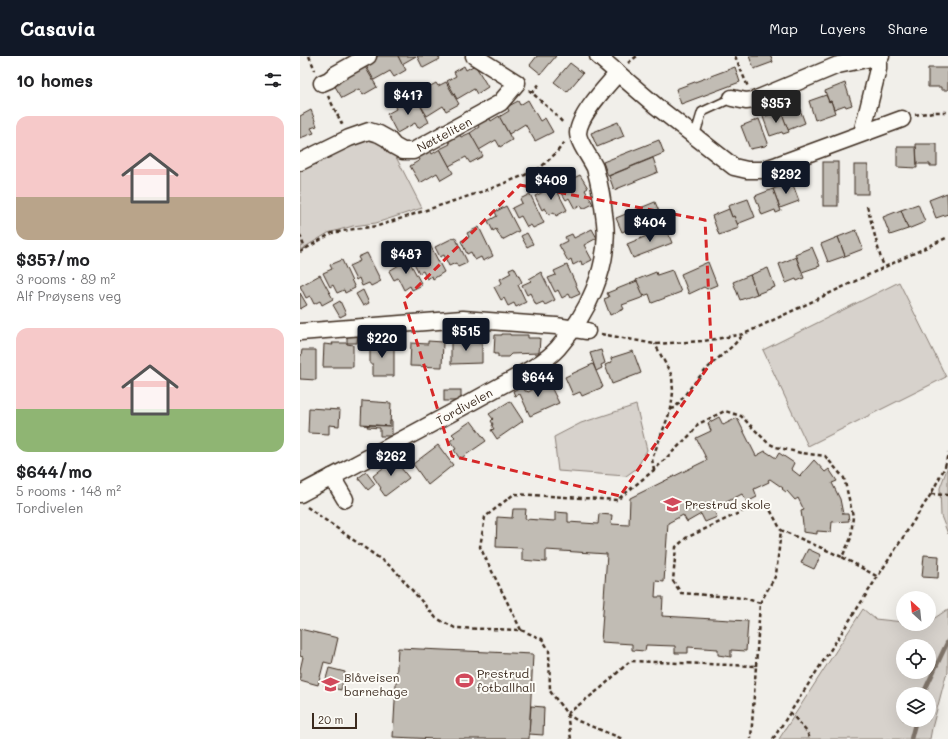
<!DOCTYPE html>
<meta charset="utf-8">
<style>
body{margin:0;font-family:Mali,sans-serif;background:#f6f6f6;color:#202124;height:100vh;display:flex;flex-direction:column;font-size:15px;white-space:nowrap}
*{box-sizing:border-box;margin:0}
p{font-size:13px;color:#757577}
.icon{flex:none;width:22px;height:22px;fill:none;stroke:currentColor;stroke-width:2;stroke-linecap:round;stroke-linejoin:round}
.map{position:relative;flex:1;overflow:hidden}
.side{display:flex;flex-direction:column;background:#fff;width:300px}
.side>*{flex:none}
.needle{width:26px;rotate:333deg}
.tools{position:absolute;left:596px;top:535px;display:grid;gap:8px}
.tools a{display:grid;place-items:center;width:40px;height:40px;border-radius:50%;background:#fff;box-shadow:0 4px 16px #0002;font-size:20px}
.scale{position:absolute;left:12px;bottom:10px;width:45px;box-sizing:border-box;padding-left:4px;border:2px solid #3b2a1e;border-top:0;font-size:11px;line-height:14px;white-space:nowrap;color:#3b2a1e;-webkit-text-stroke:3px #fdfcf7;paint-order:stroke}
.price{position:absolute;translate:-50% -34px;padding:0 9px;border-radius:4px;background:#111827;color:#fff;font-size:13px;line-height:26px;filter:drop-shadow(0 1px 2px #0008)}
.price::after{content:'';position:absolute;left:50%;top:24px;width:12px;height:9px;margin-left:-6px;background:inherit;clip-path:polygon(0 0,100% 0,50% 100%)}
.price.active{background:#222;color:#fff}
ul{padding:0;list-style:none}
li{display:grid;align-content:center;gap:8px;height:212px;padding:0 16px}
li span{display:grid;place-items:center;height:124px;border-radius:12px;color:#555}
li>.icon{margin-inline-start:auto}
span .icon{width:72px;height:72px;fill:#fffc;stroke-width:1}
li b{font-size:17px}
h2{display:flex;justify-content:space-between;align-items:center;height:48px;padding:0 16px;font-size:17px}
header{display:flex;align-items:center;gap:24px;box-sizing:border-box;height:56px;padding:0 20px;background:#111827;color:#fff}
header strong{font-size:19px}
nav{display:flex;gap:22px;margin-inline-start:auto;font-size:14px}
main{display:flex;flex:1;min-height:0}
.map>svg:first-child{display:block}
</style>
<header>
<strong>Casavia</strong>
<nav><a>Map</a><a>Layers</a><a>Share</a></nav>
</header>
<main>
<section class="side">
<h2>10 homes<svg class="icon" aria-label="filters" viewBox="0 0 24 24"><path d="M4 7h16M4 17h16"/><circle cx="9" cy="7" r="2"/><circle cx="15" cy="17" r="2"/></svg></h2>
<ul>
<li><span style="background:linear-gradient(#f6c9c9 65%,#b9a48a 0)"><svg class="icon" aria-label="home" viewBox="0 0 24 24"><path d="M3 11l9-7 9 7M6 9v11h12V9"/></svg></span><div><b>$357/mo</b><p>3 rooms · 89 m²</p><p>Alf Prøysens veg</p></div></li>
<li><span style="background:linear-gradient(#f6c9c9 65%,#8fb573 0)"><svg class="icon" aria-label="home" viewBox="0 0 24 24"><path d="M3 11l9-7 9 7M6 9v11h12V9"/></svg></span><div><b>$644/mo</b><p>5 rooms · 148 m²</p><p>Tordivelen</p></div></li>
</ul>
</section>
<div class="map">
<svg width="648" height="683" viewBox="0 0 648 683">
<rect width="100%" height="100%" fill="#f1efea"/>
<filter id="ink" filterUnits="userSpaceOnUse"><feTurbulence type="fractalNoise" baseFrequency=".025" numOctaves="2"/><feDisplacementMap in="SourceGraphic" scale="8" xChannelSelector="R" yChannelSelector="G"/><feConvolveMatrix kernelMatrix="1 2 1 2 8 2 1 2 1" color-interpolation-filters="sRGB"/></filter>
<g filter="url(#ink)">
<g fill="#d7d2cc" stroke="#897e75" fill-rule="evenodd">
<polygon points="74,82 88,90 95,99 122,152 76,167 53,170 28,177 0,194 0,111 53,85"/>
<polygon points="599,226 646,321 508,390 463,294"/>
<polygon points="336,349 347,394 337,412 326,420 258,415 254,381 281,367"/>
<polygon points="648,410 648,478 641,460 640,432"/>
<path d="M563,553l12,10 28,3v2h26v-2l19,-13v64l-2,2 -14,53 -2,11h-151zM603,590h26v26h-26zM603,638h26v26h-26z"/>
</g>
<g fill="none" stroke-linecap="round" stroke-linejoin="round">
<g stroke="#80746b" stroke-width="4.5">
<polyline points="623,638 648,585"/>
<polyline points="611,683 616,664"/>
</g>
</g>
<g fill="#c1bcb4" stroke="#3b2a1e">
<polygon points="71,0 98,0 106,14 94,21 90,15 74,24 65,8"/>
<polygon points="98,0 116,0 102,8"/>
<polygon points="117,0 138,0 140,3 123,12"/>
<polygon points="237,0 256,0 241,18 230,9"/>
<polygon points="449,0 471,0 473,6 454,13"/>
<polygon points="270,7 283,17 267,36 254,26"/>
<polygon points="64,9 77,31 63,39 59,33 42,42 33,27"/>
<polygon points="175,9 188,31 177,38 174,33 157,43 147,25 156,20 154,16 164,10 166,14"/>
<polygon points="435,11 440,26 381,48 376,33"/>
<polygon points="628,12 648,12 648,34 641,34 641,31 628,31"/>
<polygon points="146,26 159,48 146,55 143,50 127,60 117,43 127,37 125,33 136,27 138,30"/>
<polygon points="545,27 552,49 546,51 545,49 534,53 531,45 529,46 525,35"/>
<polygon points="526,39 529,46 531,45 535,57 515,64 509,45"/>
<polygon points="117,43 129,66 118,72 115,67 97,77 87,58 96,53 95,51 106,44 108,48"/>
<polygon points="228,44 240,65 245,62 253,76 235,85 225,68 209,78 199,61 209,55 207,51 218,45 220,49"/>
<polygon points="498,48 505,67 488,74 481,55"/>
<polygon points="11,54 17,70 11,72 14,77 0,82 0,60"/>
<polygon points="481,55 489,76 483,78 482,76 470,80 463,61"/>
<polygon points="199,60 212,84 200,91 196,84 179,94 170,77 179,71 177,67 189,61 191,65"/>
<polygon points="459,63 468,87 465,90 450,93 441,70"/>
<polygon points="318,66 324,80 297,91 291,77"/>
<polygon points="170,77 183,100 170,107 166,101 149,110 140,93 150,88 148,84 159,78 161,81"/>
<polygon points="359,84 364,97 308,120 303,106"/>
<polygon points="616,88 637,88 637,110 630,110 630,108 617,108"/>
<polygon points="597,91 616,91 617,112 597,111"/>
<polygon points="140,93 153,117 141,124 137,117 120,127 110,110 120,104 118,100 130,94 132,98"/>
<polygon points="353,102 358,116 314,134 309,120"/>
<rect x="523" y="106" width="15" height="44"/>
<rect x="554" y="109" width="14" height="29"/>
<polygon points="280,119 288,132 285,134 293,148 283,153 281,149 275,153 269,142 266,144 260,134 269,129 268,125"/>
<polygon points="492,126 499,145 480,152 473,133"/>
<polygon points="253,127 267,154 256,160 254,156 249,159 245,152 242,154 235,140 243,136 241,133"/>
<polygon points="473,133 481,155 476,157 475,154 462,159 455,140"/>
<polygon points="647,137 648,158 636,162 629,144"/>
<polygon points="230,138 244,167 233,172 231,169 227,171 221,160 217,162 212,152 222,147 220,143"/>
<polygon points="448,143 455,161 437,168 434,160 432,161 428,150"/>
<polygon points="355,146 361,160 322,176 316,162"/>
<polygon points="618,148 625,166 608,173 601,154"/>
<polygon points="206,150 219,175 202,184 196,173 193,175 188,165 197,160 195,156"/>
<polygon points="429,153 432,161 434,160 439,172 419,179 412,160"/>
<polygon points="601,154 608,173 590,179 583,161"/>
<polygon points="179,171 193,200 183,205 181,201 175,204 171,196 167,198 161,185 169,181 167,177"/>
<polygon points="366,172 372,187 333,202 327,188"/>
<polygon points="292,173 297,182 284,189 292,204 282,209 281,205 273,209 271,203 268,205 259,189 267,185 265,181 272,178 274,182"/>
<polygon points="556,174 563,193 545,200 538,181"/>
<polygon points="227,177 233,188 227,191 221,180"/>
<polygon points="155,181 167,205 167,207 158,211 156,207 149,210 144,199 140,201 135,191"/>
<polygon points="538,181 545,200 528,206 521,188"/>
<polygon points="130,189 144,216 133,223 132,220 127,223 123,215 119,217 112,203 122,198 120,194"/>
<polygon points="512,191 520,210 502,216 495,198"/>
<polygon points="67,197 81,225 71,230 69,227 62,230 59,222 56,224 49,210 60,205 58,201"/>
<polygon points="107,201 122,229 112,234 110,230 104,234 98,222 94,224 89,215 99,209 97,206"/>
<polygon points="496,201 504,222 497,225 496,223 486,227 479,208"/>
<polygon points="42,204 55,232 45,237 44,234 37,237 33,229 30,231 23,217 32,213 30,209"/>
<polygon points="408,206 417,229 407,233 404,231 389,238 381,218"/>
<polygon points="267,209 280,238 271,242 269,238 262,242 258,234 255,236 248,222 256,219 254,215"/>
<polygon points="214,211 222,226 218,229 226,246 216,251 214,247 208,250 204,242 201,244 194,231 202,227 200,223 211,217 209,213"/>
<polygon points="468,212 475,231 457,238 450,219"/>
<polygon points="372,214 381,236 352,247 349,238 343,240 336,224 356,216 357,219"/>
<polygon points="241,216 255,244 245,249 243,246 236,249 230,237 227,239 222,229 231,225 229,223"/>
<polygon points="20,219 33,243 22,249 20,245 14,248 10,240 6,242 0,230"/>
<polygon points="450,219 457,238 440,244 433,226"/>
<polygon points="337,225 344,241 322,249 324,253 310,259 304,243 309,241 307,237"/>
<polygon points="63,234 69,247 63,250 56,238"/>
<polygon points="0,237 7,249 0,253"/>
<polygon points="40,245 46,258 40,261 33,249"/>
<rect x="59" y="278" width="9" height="15"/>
<polygon points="202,278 210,278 210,279 228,279 228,282 240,282 239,297 211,298 208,301 198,301 198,298 194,298 195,279 202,279"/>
<polygon points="47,279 58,279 57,287 47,287 47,288 53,289 53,311 23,311 24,288 33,289 32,287 47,287"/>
<polygon points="70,283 81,283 81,290 94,290 94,320 73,320 73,308 70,308"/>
<polygon points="163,284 175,284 175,286 182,286 182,307 151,308 151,286 163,286"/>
<polygon points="128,285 143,286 142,311 110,310 111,287 128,288"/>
<polygon points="2,294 16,294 16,324 0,323 0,300 1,300"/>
<polygon points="301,294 305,307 301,309 302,312 296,315 290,297"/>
<polygon points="333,295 341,317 312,328 305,309 312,306 311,302"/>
<polygon points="293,308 303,331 282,340 280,336 273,339 265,321"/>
<polygon points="248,325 259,347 230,360 220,338 215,340 213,335 223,330 225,335 227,335 228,336 234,333 233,331"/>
<rect x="144" y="334" width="17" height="11"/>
<polygon points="62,345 91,347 90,370 61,368"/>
<polygon points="210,345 223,365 197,383 191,374 194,373 192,370 193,368 191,365 193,363 189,358"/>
<polygon points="9,352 40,354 39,370 29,369 29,378 8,377"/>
<polygon points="419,361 423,369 437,362 456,400 465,395 476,402 479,397 494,407 491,413 500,420 514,404 525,416 529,413 537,425 532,427 540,443 543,458 548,458 549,465 532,466 531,476 517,475 517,478 503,476 503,468 501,455 504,454 498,442 495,444 487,435 486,436 482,433 483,432 470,423 468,424 469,426 454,433 457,441 447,446 442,438 413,453 417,461 405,466 401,458 387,466 383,459 368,467 364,526 356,525 355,541 363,541 362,560 448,565 446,595 431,594 431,601 418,599 418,593 388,591 388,597 375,597 375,590 346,589 345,595 332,594 332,588 301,586 307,498 246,494 246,506 222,504 222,492 196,491 197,461 212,462 213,453 226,453 225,463 255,465 255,456 268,457 268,466 298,468 299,458 312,459 311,468 329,469 330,442 407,404 396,382 411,375 408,367"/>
<polygon points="90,365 92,365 92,380 80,380 80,372 67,371 68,369 64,369 90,370"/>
<polygon points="171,365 186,385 160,403 154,394 156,393 150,385 155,381 152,378"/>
<polygon points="138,389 153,409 128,429 113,408"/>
<polygon points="94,403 109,422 85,440 80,433 81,432 73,420"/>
<polygon points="66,416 75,428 68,434 58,422"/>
<polygon points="508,493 521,499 514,513 501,507"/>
<polygon points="624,499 639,500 638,522 622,521"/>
<polygon points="0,573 38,582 32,608 24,606 18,629 0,624 0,614 3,601 0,600"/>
<polygon points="98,592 233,598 229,683 136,683 93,681"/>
<polygon points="29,612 45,616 41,634 24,630"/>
<polygon points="231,650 244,651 243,679 229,678"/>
</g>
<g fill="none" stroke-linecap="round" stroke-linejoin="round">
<defs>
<polyline id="lane" points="395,79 402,56 432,42"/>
<g id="street">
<polyline points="298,0 356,50 434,111 447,114 462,114 477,109 602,63"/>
<polyline points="22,27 29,24 36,18 68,0"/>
<polyline points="432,42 446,45 454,44 538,9 581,0"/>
<polyline points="562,77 578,13 578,1"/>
<polyline points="0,106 49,82 69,75 79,78 88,83 94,90 103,95 113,95 200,47 217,27 174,0"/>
<polyline points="0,276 163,263 256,270 287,275"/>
<polyline points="32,421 45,443"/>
<path d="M0,438c62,-33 125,-66 186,-100 22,-13 55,-27 72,-46 29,-33 52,-81 47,-126 -2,-18 -5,-37 -10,-54 -4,-9 -17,-26 -17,-35 1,-18 28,-46 40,-60"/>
</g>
</defs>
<use href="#lane" stroke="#3b2a1e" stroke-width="11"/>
<use href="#street" stroke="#3b2a1e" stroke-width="19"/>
<g stroke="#3b2a1e" stroke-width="2.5" stroke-dasharray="4 3" stroke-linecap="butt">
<polyline points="9,0 15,14"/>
<polyline points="435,0 448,31"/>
<polyline points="328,7 337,0"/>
<polyline points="229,34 253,56 264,68"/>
<polyline points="232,37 240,27"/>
<polyline points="28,40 43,70"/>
<polyline points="615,59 633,56 648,56"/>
<polyline points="567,150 581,203 584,210"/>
<polyline points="0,179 5,193"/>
<polyline points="0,196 32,177 54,173 78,170 187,134 225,119 240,112 256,97 265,86"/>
<polyline points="301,278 355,288 404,285 444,278 648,181"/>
<path d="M371,353l4,-1c12,-16 23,-31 37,-44 10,-10 23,-18 31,-30"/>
<polyline points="354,414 352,403 371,353 373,336 372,320 355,288"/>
<polyline points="631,438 648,439"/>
<polyline points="7,451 93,512 136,562 155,572 221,574 242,583 249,594 250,635 267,658 278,665 323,683"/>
<polyline points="460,547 444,542 381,537 373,525 376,491 386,482 456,449 467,448 481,474"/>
<polyline points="221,574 180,491 185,461 214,438 317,444 354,414 392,377 398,368 425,355 441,360 468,387 476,391 501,397 525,400 544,422 553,460 551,482 542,501 578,521"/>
<polyline points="456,610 460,547 476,519 481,474 542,501"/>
<polyline points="490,656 507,676 510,683"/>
<polyline points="267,658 301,632 330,605 456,610 451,683"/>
<polyline points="267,658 271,683"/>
<polyline points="473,683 631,438 645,411 648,397"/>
</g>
<use href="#lane" stroke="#fdfcf7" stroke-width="8"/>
<use href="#street" stroke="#fdfcf7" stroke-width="16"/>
</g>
</g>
<path fill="none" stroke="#d62828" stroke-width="3" stroke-dasharray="8 5" stroke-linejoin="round" d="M220,129l185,35 7,141 -92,135 -168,-40 -48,-156z"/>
<defs>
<symbol id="school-bare" viewBox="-9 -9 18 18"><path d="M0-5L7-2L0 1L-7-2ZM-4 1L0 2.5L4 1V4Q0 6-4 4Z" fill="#d1495b" stroke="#fdfcf7" stroke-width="2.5" paint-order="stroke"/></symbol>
<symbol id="stadium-bare" viewBox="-9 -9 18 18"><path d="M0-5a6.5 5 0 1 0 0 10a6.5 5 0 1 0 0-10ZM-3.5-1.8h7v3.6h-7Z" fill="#d1495b" stroke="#fdfcf7" stroke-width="2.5" paint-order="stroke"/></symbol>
</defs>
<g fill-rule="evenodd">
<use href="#school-bare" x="360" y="436" width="25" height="25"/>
<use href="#stadium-bare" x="152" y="612" width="25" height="25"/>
<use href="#school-bare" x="18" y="616" width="25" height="25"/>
</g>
<g text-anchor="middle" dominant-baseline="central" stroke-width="4" stroke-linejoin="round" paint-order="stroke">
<g font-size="12" fill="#3b2a1e" stroke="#fdfcf7">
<text transform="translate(144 78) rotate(-28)">Nøtteliten</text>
<text transform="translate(164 350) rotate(-29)">Tordivelen</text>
</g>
<g font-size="12" fill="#3b2a1e" stroke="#fdfcf7" text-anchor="start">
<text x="385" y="448">Prestrud skole</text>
<text x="177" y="617">Prestrud<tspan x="177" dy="14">fotballhall</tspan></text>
<text x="44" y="621">Blåveisen<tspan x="44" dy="14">barnehage</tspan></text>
</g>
</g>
</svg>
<div class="tools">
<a><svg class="needle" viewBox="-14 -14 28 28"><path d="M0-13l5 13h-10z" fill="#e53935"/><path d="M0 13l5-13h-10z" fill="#757577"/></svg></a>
<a><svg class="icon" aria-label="locate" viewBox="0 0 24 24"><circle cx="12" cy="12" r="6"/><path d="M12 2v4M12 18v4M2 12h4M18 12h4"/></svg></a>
<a><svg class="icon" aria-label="layers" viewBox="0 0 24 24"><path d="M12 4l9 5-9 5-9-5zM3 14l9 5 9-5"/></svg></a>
</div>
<div class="scale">20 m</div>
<b class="price" style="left:108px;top:60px">$417</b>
<b class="price active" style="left:476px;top:68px">$357</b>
<b class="price" style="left:486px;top:139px">$292</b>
<b class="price" style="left:251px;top:145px">$409</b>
<b class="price" style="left:350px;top:187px">$404</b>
<b class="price" style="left:106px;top:219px">$487</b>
<b class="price" style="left:166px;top:296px">$515</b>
<b class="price" style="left:82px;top:303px">$220</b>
<b class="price" style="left:238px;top:342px">$644</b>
<b class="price" style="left:91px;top:421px">$262</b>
</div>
</main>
